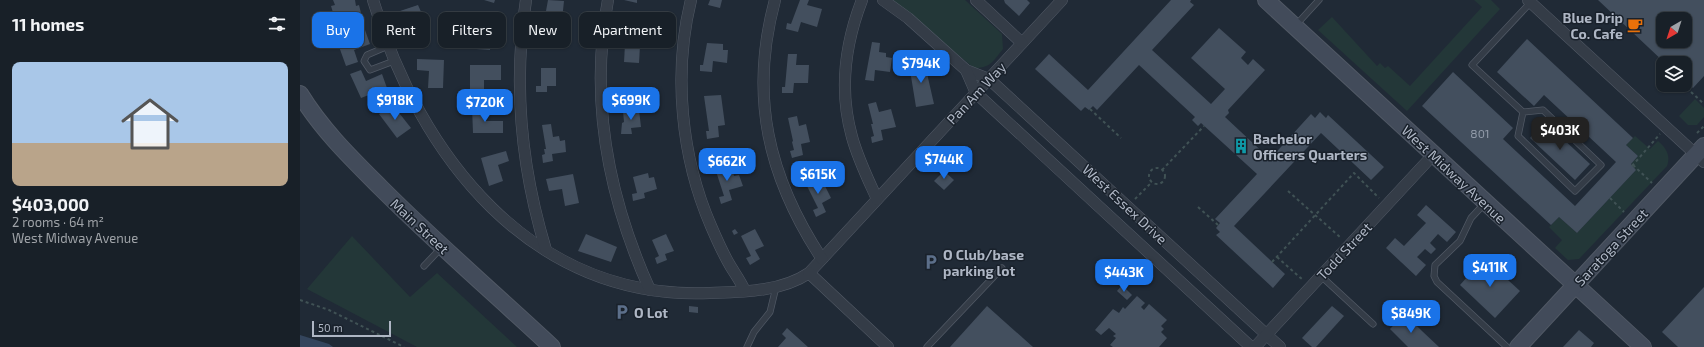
<!DOCTYPE html>
<meta charset="utf-8">
<style>
body{margin:0;font-family:"Exo 2",sans-serif;background:#212830;color:#f1f3f6;height:100vh;display:flex;flex-direction:column;font-size:15px;white-space:nowrap}
*{box-sizing:border-box;margin:0}
p{font-size:13px;color:#9fa3a8}
.icon{flex:none;width:22px;height:22px;fill:none;stroke:currentColor;stroke-width:2;stroke-linecap:round;stroke-linejoin:round}
.map{position:relative;flex:1;overflow:hidden}
.drawer{display:flex;flex-direction:column;background:#182028;width:300px}
.drawer>*{flex:none}
.banner{position:absolute;left:12px;top:12px;width:380px;height:36px;display:flex;gap:8px}
.needle{width:26px;rotate:219deg}
.controls{position:absolute;left:1356px;top:12px;display:grid;gap:8px}
.controls a{display:grid;place-items:center;width:36px;height:36px;border-radius:8px;background:#182028;box-shadow:0 1px 3px #0004,0 0 0 1px #363e45;font-size:20px}
.scale{position:absolute;left:12px;bottom:10px;width:79px;box-sizing:border-box;padding-left:4px;border:2px solid #aeb6c4;border-top:0;font-size:11px;line-height:14px;white-space:nowrap;color:#aeb6c4;-webkit-text-stroke:3px #19212b;paint-order:stroke}
.price{position:absolute;translate:-50% -34px;padding:0 9px;border-radius:8px;background:#1a73e8;color:#fff;font-size:13px;line-height:26px;filter:drop-shadow(0 1px 2px #0008)}
.price::after{content:'';position:absolute;left:50%;top:24px;width:12px;height:9px;margin-left:-6px;background:inherit;clip-path:polygon(0 0,100% 0,50% 100%)}
.price.on{background:#222;color:#fff}
ul{padding:0;list-style:none}
li{display:grid;align-content:center;gap:8px;height:212px;padding:0 12px}
li+li{border-top:1px solid #363e45}
li span{display:grid;place-items:center;height:124px;border-radius:8px;color:#555}
li>.icon{margin-inline-start:auto}
span .icon{width:72px;height:72px;fill:#fffc;stroke-width:1}
li b{font-size:17px}
h2{display:flex;justify-content:space-between;align-items:center;height:48px;padding:0 12px;font-size:17px}
.chip{padding:0 14px;border-radius:8px;background:#182028;box-shadow:0 1px 3px #0004,0 0 0 1px #363e45;font-size:14px;line-height:36px}
.chip.on{background:#1a73e8;color:#fff}
main{display:flex;flex:1;min-height:0}
.map>svg:first-child{display:block}
</style>
<main>
<section class="drawer">
<h2>11 homes<svg class="icon" aria-label="filters" viewBox="0 0 24 24"><path d="M4 7h16M4 17h16"/><circle cx="9" cy="7" r="2"/><circle cx="15" cy="17" r="2"/></svg></h2>
<ul>
<li><span style="background:linear-gradient(#a9c7e8 65%,#b9a48a 0)"><svg class="icon" aria-label="home" viewBox="0 0 24 24"><path d="M3 11l9-7 9 7M6 9v11h12V9"/></svg></span><div><b>$403,000</b><p>2 rooms · 64 m²</p><p>West Midway Avenue</p></div></li>
</ul>
</section>
<div class="map">
<svg width="1404" height="347" viewBox="0 0 1404 347">
<rect width="100%" height="100%" fill="#202a36"/>
<g fill="#233738">
<path d="M591,0h74l37,34 1,15c-10,12 -12,19 -29,19z"/>
<polygon points="1174,0 1191,0 1200,9 1107,111 1018,30 1032,17 1077,66 1080,63 1085,68 1088,66 1110,86 1182,7"/>
<polygon points="1395,99 1404,108 1404,117 1397,125 1388,125 1379,116"/>
<path d="M1335,136l15,13 8,-8c8,7 13,14 9,25l-88,93 -11,1 -13,-12 7,-8 -13,-13 10,-10 18,16 59,-63 -5,-6 7,-8 -12,-11z"/>
<polygon points="52,236 110,297 137,273 217,347 117,347 7,289"/>
</g>
<polygon fill="#34455d" points="0,335 29,344 33,347 0,347"/>
<g fill="#434f5e" fill-rule="evenodd">
<polygon points="33,0 55,0 56,6 59,5 62,17 40,24 39,18 35,19 31,6 35,5"/>
<polygon points="184,0 195,0 194,3"/>
<polygon points="248,0 264,1 262,20 252,19 251,24 240,23 241,16 244,16 245,11 246,11"/>
<polygon points="324,0 337,0 337,3"/>
<polygon points="410,0 422,0 420,8 408,5"/>
<polygon points="500,0 509,0 507,5 522,9 517,27 501,22 498,32 486,29 487,23 491,24"/>
<polygon points="704,0 727,0 730,3 719,16 705,3"/>
<polygon points="871,0 891,0 890,2 894,5 852,50 911,104 925,89 891,58 919,28 946,52 941,58 948,65 953,59 965,70 928,110 929,113 925,117 970,159 1011,114 1015,118 1020,112 1026,118 1028,115 1084,167 1071,180 1021,133 934,226 985,274 973,288 916,235 920,232 916,228 920,223 915,219 957,174 901,123 898,126 892,120 895,117 839,65 797,110 793,106 789,110 785,107 781,111 735,69 749,54 788,90"/>
<path d="M1298,0h106v76l-11,12 -8,-7v-18h-20zM1363,19h22v22h-22z"/>
<polygon points="118,5 122,14 125,12 128,23 125,24 129,36 113,42 106,20 103,21 100,11"/>
<polygon points="192,16 206,18 204,34 192,33 190,50 176,49 179,20 191,21"/>
<polygon points="65,30 70,44 54,50 58,62 46,66 37,41"/>
<polygon points="1227,39 1333,138 1326,145 1338,156 1331,164 1336,170 1277,233 1259,217 1251,225 1122,106 1153,72 1213,128 1203,139 1275,206 1316,162 1244,95 1234,106 1197,72"/>
<polygon points="572,42 580,43 579,52 586,53 586,57 592,58 590,72 575,70 574,81 565,80"/>
<polygon points="407,43 423,44 423,50 428,50 427,63 413,61 412,72 400,71 400,65 403,65"/>
<polygon points="325,45 340,46 339,63 324,62"/>
<polygon points="488,54 497,54 496,65 509,65 508,83 494,83 493,93 482,93 482,87 485,87"/>
<polygon points="117,59 144,60 143,88 128,88 129,71 117,70"/>
<polygon points="627,61 628,68 626,69 634,104 616,107 609,64"/>
<polygon points="170,65 201,65 201,80 184,80 184,92 170,92"/>
<polygon points="241,68 256,68 256,86 247,86 247,92 236,92 236,86 241,86"/>
<polygon points="61,70 66,81 82,74 87,88 61,98 50,74"/>
<polygon points="421,95 425,125 418,126 419,137 407,139 406,131 409,131 404,96"/>
<polygon points="576,102 579,112 591,109 596,127 581,130 583,140 572,143 571,137 574,136 571,124 573,124 568,104"/>
<polygon points="92,104 111,128 97,138 79,114"/>
<polygon points="172,107 185,107 185,121 203,121 203,133 173,133"/>
<polygon points="339,110 341,127 331,128 332,134 321,134 322,123 324,122 323,111"/>
<polygon points="497,116 499,126 506,124 510,142 501,144 503,155 492,158 490,151 494,150 492,142 493,141 488,118"/>
<polygon points="1245,122 1290,164 1275,180 1230,138"/>
<polygon points="251,124 253,137 259,136 260,141 265,140 266,152 252,154 253,161 243,163 242,155 245,154 244,149 246,149 242,125"/>
<polygon points="206,151 209,161 198,165 203,181 189,186 181,158"/>
<polygon points="423,163 425,171 432,169 434,176 439,175 443,186 429,190 432,200 421,204 419,197 424,196 414,165"/>
<polygon points="644,171 654,180 644,190 634,181"/>
<polygon points="348,173 349,178 354,177 357,189 344,193 345,198 333,201 332,194 337,193 333,177"/>
<polygon points="273,174 279,203 265,206 262,189 249,191 246,179"/>
<polygon points="512,176 516,185 523,182 531,198 522,203 526,212 516,217 513,210 518,208 504,180"/>
<polygon points="1126,205 1156,232 1147,242 1138,234 1130,243 1136,249 1131,254 1125,249 1117,257 1126,265 1116,276 1086,248 1095,238 1104,246 1126,223 1117,215"/>
<polygon points="435,229 438,233 434,235 432,231"/>
<polygon points="455,229 464,246 455,250 460,259 450,265 446,258 451,256 441,236"/>
<polygon points="286,234 317,247 311,262 278,251"/>
<polygon points="366,234 374,251 365,254 367,260 357,264 355,258 359,256 352,240"/>
<polygon points="1184,258 1220,291 1195,318 1160,285"/>
<polygon points="822,285 832,295 827,300 817,291"/>
<polygon points="1404,287 1404,347 1378,347 1362,332"/>
<polygon points="837,296 845,303 841,307 844,310 849,304 867,320 861,326 864,329 861,332 867,338 859,347 813,347 810,345 816,338 813,336 816,334 809,328 801,335 795,330 813,309 819,313 823,307 825,309"/>
<polygon points="389,306 398,307 398,313 389,312"/>
<polygon points="687,306 733,347 650,347"/>
<polygon points="1032,306 1044,316 1016,347 1012,347 1002,338"/>
<polygon points="1104,314 1139,347 1108,347 1090,329"/>
<polygon points="487,328 508,347 478,347 486,338 482,334"/>
<polygon points="1279,330 1294,343 1291,347 1263,347"/>
</g>
<g fill="none" stroke-linecap="round" stroke-linejoin="round">
<defs>
<g id="lane">
<polyline points="996,25 1019,0"/>
<polyline points="88,46 67,55 64,61 70,70 94,61"/>
<polyline points="1223,112 1218,136 1275,191 1301,165 1243,110 1223,112 1172,65 1231,2"/>
<polyline points="1185,203 1171,218 1160,241 1135,265 1134,276 1137,282 1207,347"/>
<polyline points="124,266 142,247"/>
<polyline points="1021,276 1073,324"/>
<polyline points="447,347 454,332 470,312 476,287"/>
<polyline points="627,347 702,268"/>
</g>
<g id="street">
<path d="M73,0c46,155 158,301 337,293 32,-1 71,-1 99,-20l253,-273"/>
<path d="M226,0c-13,85 -5,168 20,250"/>
<path d="M308,0c-19,101 0,197 42,290"/>
<path d="M391,0c-18,73 -10,157 20,226 6,14 12,28 20,41 5,8 10,15 14,24"/>
<path d="M475,0c-26,96 -7,177 47,259"/>
<path d="M562,0c-17,44 -23,91 -10,137 6,22 16,42 25,62"/>
<polyline points="583,0 608,18 666,70 689,79 980,347"/>
<polyline points="676,0 722,43"/>
<polyline points="1228,0 1404,162"/>
<polyline points="666,70 676,93 951,347"/>
<polyline points="509,273 588,347"/>
<polyline points="955,347 1133,155"/>
</g>
<g id="secondary">
<polyline points="966,0 1343,347"/>
<path d="M0,94c22,36 51,64 81,94 55,55 114,106 171,159"/>
<polyline points="1218,347 1404,146"/>
</g>
</defs>
<use href="#lane" stroke="#515965" stroke-width="7"/>
<use href="#street" stroke="#515965" stroke-width="12"/>
<use href="#secondary" stroke="#515965" stroke-width="18"/>
<g stroke="#405255" stroke-width="2" stroke-dasharray="3 3" stroke-linecap="butt">
<polyline points="1391,92 1404,104"/>
<polyline points="790,109 821,138"/>
<polyline points="1397,133 1404,126"/>
<polyline points="1333,165 1352,183"/>
<polyline points="1332,166 1360,134"/>
<circle cx="857" cy="176" r="8"/>
<polyline points="862,170 904,126"/>
<polyline points="988,191 1041,238"/>
<polyline points="1310,198 1324,212"/>
<polyline points="835,199 852,182"/>
<polyline points="898,207 918,225"/>
<polyline points="977,257 1003,280"/>
<polyline points="972,262 1054,173 1079,198"/>
<polyline points="0,300 29,310 104,347"/>
</g>
<use href="#lane" stroke="#343c47" stroke-width="5.5"/>
<use href="#street" stroke="#343c47" stroke-width="11"/>
<use href="#secondary" stroke="#424b5a" stroke-width="16"/>
</g>
<defs>
<symbol id="cafe-bare" viewBox="-9 -9 18 18"><path d="M-5.5-4.5H6V0H3Q3 3.5 0 3.5H-2.5Q-5.5 3.5-5.5 0ZM3-3.2v2h1.7v-2ZM-6 4.5H4V6H-6Z" fill="#e8710a" stroke="#19212b" stroke-width="2.5" paint-order="stroke"/></symbol>
<symbol id="building-bare" viewBox="-9 -9 18 18"><path d="M-4-6H4V6H1V3H-1V6H-4ZM-2.5-4.3h1.7v1.8h-1.7ZM.8-4.3h1.7v1.8H.8ZM-2.5-1h1.7V.8h-1.7ZM.8-1h1.7V.8H.8Z" fill="#0f9aa8" stroke="#19212b" stroke-width="2.5" paint-order="stroke"/></symbol>
<symbol id="parking-bare" viewBox="-9 -9 18 18"><path d="M-3.5-5.5H1a3.5 3.5 0 0 1 0 7H-1V5.5H-3.5ZM-1-3.4V-.6H.8a1.4 1.4 0 0 0 0-2.8Z" fill="#5c6f8a" stroke="#19212b" stroke-width="2.5" paint-order="stroke"/></symbol>
</defs>
<g fill-rule="evenodd">
<use href="#cafe-bare" x="1324" y="14" width="22" height="22"/>
<use href="#building-bare" x="930" y="135" width="22" height="22"/>
<use href="#parking-bare" x="620" y="251" width="22" height="22"/>
<use href="#parking-bare" x="311" y="301" width="22" height="22"/>
</g>
<g text-anchor="middle" dominant-baseline="central" stroke-width="3" stroke-linejoin="round" paint-order="stroke">
<g font-size="12" fill="#939caa">
<text x="1180" y="133">801</text>
</g>
<g font-size="14" font-weight="bold" fill="#aeb6c4" stroke="#19212b" text-anchor="start">
<text x="1323" y="17" text-anchor="end">Blue Drip<tspan x="1323" dy="16">Co. Cafe</tspan></text>
<text x="953" y="138">Bachelor<tspan x="953" dy="16">Officers Quarters</tspan></text>
<text x="643" y="254">O Club/base<tspan x="643" dy="16">parking lot</tspan></text>
<text x="334" y="312">O Lot</text>
</g>
<g font-size="14" fill="#aeb6c4" stroke="#19212b">
<text transform="translate(676 93) rotate(-47)">Pan Am Way</text>
<text transform="translate(1154 174) rotate(43)">West Midway Avenue</text>
<text transform="translate(825 204) rotate(43)">West Essex Drive</text>
<text transform="translate(120 226) rotate(43)">Main Street</text>
<text transform="translate(1311 247) rotate(-47)">Saratoga Street</text>
<text transform="translate(1044 251) rotate(-47)">Todd Street</text>
</g>
</g>
</svg>
<div class="controls">
<a><svg class="needle" viewBox="-14 -14 28 28"><path d="M0-13l5 13h-10z" fill="#e53935"/><path d="M0 13l5-13h-10z" fill="#9fa3a8"/></svg></a>
<a><svg class="icon" aria-label="layers" viewBox="0 0 24 24"><path d="M12 4l9 5-9 5-9-5zM3 14l9 5 9-5"/></svg></a>
</div>
<div class="scale">50 m</div>
<b class="price" style="left:621px;top:84px">$794K</b>
<b class="price" style="left:95px;top:121px">$918K</b>
<b class="price" style="left:331px;top:121px">$699K</b>
<b class="price" style="left:185px;top:123px">$720K</b>
<b class="price on" style="left:1260px;top:151px">$403K</b>
<b class="price" style="left:644px;top:180px">$744K</b>
<b class="price" style="left:427px;top:182px">$662K</b>
<b class="price" style="left:518px;top:195px">$615K</b>
<b class="price" style="left:1190px;top:288px">$411K</b>
<b class="price" style="left:824px;top:293px">$443K</b>
<b class="price" style="left:1111px;top:334px">$849K</b>
<div class="banner">
<a class="chip on">Buy</a>
<a class="chip">Rent</a>
<a class="chip">Filters</a>
<a class="chip">New</a>
<a class="chip">Apartment</a>
</div>
</div>
</main>
